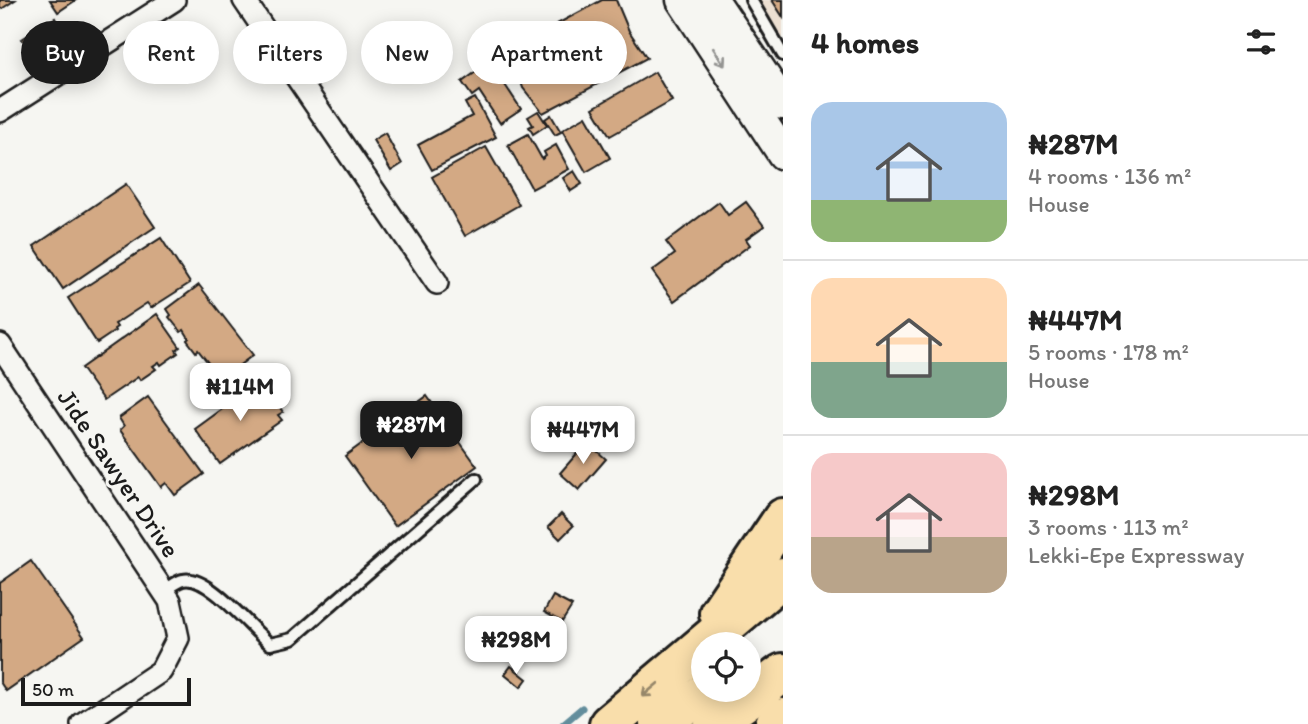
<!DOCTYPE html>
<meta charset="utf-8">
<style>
body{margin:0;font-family:Itim,sans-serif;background:#f6f6f6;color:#222;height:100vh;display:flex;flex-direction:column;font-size:26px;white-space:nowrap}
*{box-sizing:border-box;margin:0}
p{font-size:23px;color:#767676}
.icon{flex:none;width:38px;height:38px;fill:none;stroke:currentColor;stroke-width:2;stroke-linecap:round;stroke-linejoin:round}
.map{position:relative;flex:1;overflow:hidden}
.panel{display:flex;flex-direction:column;background:#fff;width:525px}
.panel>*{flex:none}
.guide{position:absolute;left:21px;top:21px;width:656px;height:63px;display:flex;gap:14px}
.tools{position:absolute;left:691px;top:632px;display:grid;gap:14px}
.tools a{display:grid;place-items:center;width:70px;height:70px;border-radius:50%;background:#fff;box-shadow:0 4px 18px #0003;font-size:35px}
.scale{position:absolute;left:21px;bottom:18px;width:170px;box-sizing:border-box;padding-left:7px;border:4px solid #1c1c1c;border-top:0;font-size:19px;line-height:24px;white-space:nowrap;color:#1c1c1c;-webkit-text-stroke:5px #f6f6f2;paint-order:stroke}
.price{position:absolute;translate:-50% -60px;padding:0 16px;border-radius:14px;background:#fff;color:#222;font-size:23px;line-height:46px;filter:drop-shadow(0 2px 4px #0008)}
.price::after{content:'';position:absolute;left:50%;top:42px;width:21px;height:16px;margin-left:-10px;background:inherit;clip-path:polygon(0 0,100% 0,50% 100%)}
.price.active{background:#1c1c1c;color:#fff}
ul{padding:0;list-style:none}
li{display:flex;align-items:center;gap:21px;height:175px;padding:0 28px}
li+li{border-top:2px solid #e0e0e0}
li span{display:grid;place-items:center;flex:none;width:196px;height:140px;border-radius:21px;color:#555}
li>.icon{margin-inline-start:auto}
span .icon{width:84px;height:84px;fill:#fffc;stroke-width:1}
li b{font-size:30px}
h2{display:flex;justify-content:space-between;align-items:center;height:84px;padding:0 28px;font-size:30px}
.chip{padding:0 24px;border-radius:32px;background:#fff;box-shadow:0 4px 18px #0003;font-size:24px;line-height:63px}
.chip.active{background:#1c1c1c;color:#fff}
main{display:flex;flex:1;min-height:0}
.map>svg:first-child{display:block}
</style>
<main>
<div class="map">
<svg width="783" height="724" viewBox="0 0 783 724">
<rect width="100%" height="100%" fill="#f6f6f2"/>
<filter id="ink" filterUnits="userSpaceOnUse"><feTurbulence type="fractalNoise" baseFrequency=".0143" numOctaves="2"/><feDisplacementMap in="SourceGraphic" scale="14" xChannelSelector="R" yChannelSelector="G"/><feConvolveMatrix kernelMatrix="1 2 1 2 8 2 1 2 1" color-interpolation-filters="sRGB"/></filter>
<g filter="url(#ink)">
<polygon fill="#ecdfd1" points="758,0 783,0 783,39"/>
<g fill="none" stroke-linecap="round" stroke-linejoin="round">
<polyline stroke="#628d9c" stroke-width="7" points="563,724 582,708"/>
</g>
<g fill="#d3a984" stroke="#1c1c1c" stroke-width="2">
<polygon points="0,0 15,0 0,10"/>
<polygon points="50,0 76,0 58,12"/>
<polygon points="602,0 616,0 629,31 647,58 543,113 523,88 510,49"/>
<polygon points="772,0 783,0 783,17"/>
<polygon points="55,18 61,28 29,48 22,39"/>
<polygon points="490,62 521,109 500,123 479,91 472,96 462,82"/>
<polygon points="655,72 672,101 610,136 593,108"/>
<polygon points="475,98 496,137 432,170 418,145 472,116 465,103"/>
<polygon points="538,111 547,125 533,134 529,127 533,125 528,117"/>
<polygon points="551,115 561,132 555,135 545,119"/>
<polygon points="586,116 610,158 586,172 562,130"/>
<polygon points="385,133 402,164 391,171 373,140"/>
<polygon points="528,134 542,159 546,156 544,152 556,145 569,169 532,189 508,145"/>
<polygon points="486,147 519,205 465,236 432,177"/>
<polygon points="574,171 582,184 571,191 563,178"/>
<polygon points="126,184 155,227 63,289 34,246"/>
<polygon points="719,202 728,215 746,202 764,226 746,239 750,245 674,301 652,271 675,254 666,242"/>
<polygon points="161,238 190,283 151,308 147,303 115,324 117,327 114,329 115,331 97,343 68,298"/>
<polygon points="199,285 253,355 221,379 198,350 196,352 187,340 189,338 184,330 181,332 169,317 171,315 167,309"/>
<polygon points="157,314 180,347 176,350 178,353 161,365 159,362 153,366 156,369 140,380 138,377 104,400 81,368"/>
<polygon points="254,386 258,392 265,387 283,412 278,415 282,420 220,464 195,429"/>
<polygon points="427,396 477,466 395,526 345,456"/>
<polygon points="148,397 204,474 175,495 166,483 161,487 120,430 124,426 119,418"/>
<polygon points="587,442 606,459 579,490 560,473"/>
<polygon points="561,514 573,526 560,539 548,527"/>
<polygon points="31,561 84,637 6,691 0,682 0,583"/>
<polygon points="553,596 572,606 562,622 544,612"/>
<polygon points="511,666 527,679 521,687 505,674"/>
</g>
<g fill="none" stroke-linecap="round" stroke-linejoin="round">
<defs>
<g id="lane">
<polyline points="751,0 783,55"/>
<path d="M163,591c6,-3 14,-10 20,-11 25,-6 67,48 87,64l22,-5 184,-160"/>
</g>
<g id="street">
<polyline points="244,0 437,283"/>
<polyline points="0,111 174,0"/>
<polyline points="0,345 170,601 178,638 161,671 82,724"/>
</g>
<g id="secondary">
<polyline points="682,0 783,154"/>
<polyline points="713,0 783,104"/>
</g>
<g id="highway">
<polyline points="719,613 783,518"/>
<polyline points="609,724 783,577"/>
<polyline points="659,724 709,690"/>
<polyline points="714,724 783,673"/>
<polyline points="775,724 783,718"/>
</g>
</defs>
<use href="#lane" stroke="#1c1c1c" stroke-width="16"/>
<use href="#street" stroke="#1c1c1c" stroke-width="26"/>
<use href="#secondary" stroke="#1c1c1c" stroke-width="35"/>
<use href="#highway" stroke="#1c1c1c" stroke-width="44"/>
<use href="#lane" stroke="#f6f6f2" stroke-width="10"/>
<use href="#street" stroke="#f6f6f2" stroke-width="21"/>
<use href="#secondary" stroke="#f6f6f2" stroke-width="30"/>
<use href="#highway" stroke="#f9deab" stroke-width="38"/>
</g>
<defs><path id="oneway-shaft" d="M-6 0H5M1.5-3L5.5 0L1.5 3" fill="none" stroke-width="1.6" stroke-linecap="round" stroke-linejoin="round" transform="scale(1.75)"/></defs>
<use stroke="#949492" href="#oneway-shaft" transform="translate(719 57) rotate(57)"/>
<use stroke="#96876b" href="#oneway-shaft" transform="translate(650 690) rotate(140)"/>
</g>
<g text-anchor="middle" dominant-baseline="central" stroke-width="6" stroke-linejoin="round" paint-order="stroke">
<g font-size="26" fill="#1c1c1c" stroke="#f6f6f2">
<text transform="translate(119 473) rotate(56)">Jide Sawyer Drive</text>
</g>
</g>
</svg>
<div class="tools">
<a><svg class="icon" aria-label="locate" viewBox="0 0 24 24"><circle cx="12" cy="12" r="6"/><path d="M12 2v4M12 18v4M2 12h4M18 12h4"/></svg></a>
</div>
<div class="scale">50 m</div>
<b class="price" style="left:240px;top:423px">₦114M</b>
<b class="price active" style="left:411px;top:461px">₦287M</b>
<b class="price" style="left:583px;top:466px">₦447M</b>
<b class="price" style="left:516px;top:676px">₦298M</b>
<div class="guide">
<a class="chip active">Buy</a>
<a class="chip">Rent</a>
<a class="chip">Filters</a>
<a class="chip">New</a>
<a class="chip">Apartment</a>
</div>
</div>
<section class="panel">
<h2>4 homes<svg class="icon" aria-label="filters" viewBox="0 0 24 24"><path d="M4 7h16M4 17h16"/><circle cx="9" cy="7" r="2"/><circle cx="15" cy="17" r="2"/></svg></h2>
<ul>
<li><span style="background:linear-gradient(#a9c7e8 70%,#8fb573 0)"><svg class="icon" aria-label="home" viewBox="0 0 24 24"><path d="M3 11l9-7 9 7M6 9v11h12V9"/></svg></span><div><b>₦287M</b><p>4 rooms · 136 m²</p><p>House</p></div></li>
<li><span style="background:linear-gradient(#ffd9b3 60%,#7fa58c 0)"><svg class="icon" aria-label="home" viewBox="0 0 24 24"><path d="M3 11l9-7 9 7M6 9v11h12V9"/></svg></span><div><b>₦447M</b><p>5 rooms · 178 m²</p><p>House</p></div></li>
<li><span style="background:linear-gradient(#f6c9c9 60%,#b9a48a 0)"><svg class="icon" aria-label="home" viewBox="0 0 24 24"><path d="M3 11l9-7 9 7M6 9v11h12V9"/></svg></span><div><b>₦298M</b><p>3 rooms · 113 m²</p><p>Lekki-Epe Expressway</p></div></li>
</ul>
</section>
</main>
